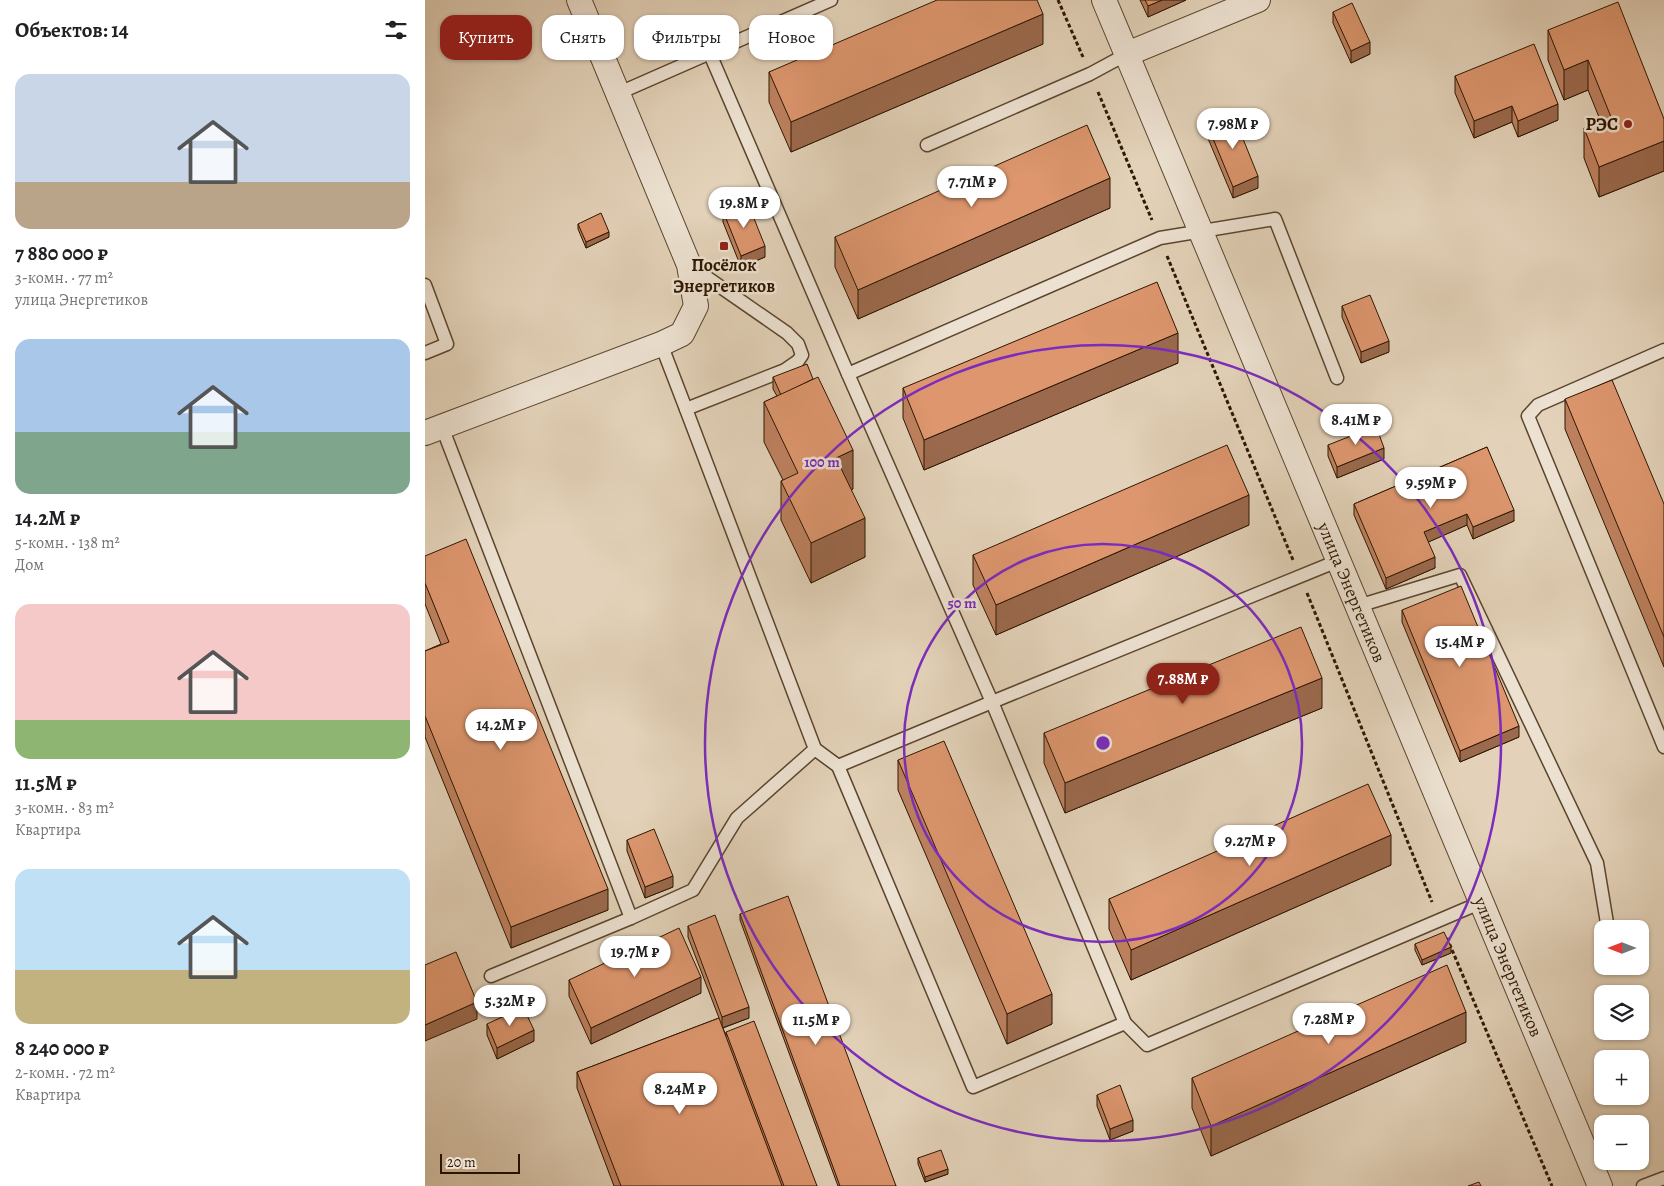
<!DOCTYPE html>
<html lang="ru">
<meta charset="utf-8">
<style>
body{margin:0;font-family:Alegreya,serif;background:#f2f2f2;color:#202124;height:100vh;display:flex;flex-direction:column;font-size:19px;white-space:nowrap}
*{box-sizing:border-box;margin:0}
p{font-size:16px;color:#757577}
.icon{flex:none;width:28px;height:28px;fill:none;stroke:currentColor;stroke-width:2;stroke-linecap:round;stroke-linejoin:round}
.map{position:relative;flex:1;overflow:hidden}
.sheet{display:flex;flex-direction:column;background:#fff;width:425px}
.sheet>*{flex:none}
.guide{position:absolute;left:15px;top:15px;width:475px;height:45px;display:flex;gap:10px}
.needle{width:32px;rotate:270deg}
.controls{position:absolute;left:1169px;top:920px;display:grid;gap:10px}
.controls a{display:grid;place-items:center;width:55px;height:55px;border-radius:10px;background:#fff;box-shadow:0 1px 4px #0004;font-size:25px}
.scale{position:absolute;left:15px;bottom:12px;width:80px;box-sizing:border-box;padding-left:5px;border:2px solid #2d1600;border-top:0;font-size:14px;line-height:18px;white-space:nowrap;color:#2d1600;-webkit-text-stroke:4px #ede2d2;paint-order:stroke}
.price{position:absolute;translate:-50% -42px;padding:0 11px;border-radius:18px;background:#fff;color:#222;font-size:16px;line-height:32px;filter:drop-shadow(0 1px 2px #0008)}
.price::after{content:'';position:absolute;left:50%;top:30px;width:15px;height:11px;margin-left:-8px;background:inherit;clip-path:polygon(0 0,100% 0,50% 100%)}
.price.on{background:#8f2418;color:#fff}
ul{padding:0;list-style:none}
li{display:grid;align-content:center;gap:10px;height:265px;padding:0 15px}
li span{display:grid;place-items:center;height:155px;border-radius:15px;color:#555}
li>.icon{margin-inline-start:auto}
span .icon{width:90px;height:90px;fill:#fffc;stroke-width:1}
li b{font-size:21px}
h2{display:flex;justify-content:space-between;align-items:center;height:60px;padding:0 15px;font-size:21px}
.chip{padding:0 18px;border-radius:15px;background:#fff;box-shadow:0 1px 4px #0004;font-size:18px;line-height:45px}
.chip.on{background:#8f2418;color:#fff}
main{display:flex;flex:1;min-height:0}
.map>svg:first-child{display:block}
</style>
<main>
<section class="sheet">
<h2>Объектов: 14<svg class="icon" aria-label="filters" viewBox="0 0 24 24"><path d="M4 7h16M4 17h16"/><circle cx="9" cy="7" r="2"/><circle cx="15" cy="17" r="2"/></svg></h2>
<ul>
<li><span style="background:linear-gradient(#c9d6e8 70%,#b9a48a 0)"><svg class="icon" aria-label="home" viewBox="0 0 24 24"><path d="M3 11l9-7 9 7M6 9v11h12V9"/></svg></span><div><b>7 880 000 ₽</b><p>3-комн. · 77 m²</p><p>улица Энергетиков</p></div></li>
<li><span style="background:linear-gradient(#a9c7e8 60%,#7fa58c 0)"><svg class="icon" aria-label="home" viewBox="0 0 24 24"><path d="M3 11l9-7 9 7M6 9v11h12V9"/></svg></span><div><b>14.2M ₽</b><p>5-комн. · 138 m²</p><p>Дом</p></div></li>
<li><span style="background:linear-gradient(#f6c9c9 75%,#8fb573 0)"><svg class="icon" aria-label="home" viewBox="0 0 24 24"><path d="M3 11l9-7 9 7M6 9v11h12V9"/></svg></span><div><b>11.5M ₽</b><p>3-комн. · 83 m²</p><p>Квартира</p></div></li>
<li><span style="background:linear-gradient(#bfe0f5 65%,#c2b280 0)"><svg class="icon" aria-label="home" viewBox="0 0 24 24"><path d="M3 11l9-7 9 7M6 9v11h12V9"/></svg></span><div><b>8 240 000 ₽</b><p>2-комн. · 72 m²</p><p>Квартира</p></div></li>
</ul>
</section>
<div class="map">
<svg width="1239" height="1186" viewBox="0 0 1239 1186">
<rect width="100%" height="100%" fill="#e3d2b9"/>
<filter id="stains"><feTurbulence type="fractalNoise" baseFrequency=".004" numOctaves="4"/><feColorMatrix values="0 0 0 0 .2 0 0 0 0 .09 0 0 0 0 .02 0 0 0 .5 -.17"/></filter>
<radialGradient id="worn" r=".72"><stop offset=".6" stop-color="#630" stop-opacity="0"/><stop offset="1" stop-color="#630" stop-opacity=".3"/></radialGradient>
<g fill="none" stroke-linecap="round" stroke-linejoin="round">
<defs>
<g id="lane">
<polyline points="285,54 423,374 567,702 700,1023 722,1045 1057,902"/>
<polyline points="194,93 406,0"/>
<polyline points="502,145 665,74 702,54"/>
<polyline points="0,285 22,344 0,353"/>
<polyline points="236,344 261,409 360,370 373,361 377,355 373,344 362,333 264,265"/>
<polyline points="1239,350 1113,405 1103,416 1239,747"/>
<polyline points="423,374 735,238 850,219 912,378"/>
<polyline points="261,409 390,749 413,766 548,1087 700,1023"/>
<polyline points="17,427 206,918"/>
<polyline points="933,606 1035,575 1172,863 1183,929"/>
<polyline points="66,976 206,918 268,890 312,818 390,749 413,766 567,702 915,560"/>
<polyline points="1218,1186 1239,1178"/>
</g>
<g id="street">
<path id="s1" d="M679,0l496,1186"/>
<polyline points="702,54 833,0"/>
<polyline points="0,433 236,344 257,334 271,306 264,265 154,0"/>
</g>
</defs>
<use href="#lane" stroke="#5a452e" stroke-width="15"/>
<use href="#street" stroke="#5a452e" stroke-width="26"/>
<g stroke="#2d1600" stroke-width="3" stroke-dasharray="4 2.5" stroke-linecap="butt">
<polyline points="633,0 658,57"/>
<polyline points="673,92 727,220"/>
<polyline points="742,256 868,560"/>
<polyline points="882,593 1007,902"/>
<polyline points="1022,938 1127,1186"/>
</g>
<use href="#lane" stroke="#ede2d2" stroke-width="12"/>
<use href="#street" stroke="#ede2d2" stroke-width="24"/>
</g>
<g fill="#be815f" stroke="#2d1600">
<polygon points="715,0 761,0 723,17"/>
<polygon points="908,12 945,54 926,63 908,23"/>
<polygon points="1123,30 1239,119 1239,171 1174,197 1159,158 1159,128 1176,122 1163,90 1139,100 1123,60"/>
<polygon points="618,44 366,152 344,102 344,72"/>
<polygon points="1030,76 1133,120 1093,137 1087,122 1049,138 1030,93"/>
<polygon points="782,124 833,188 808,198 782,136"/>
<polygon points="685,208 433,319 410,267 410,237"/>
<polygon points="298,211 340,257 316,267 298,222"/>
<polygon points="153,224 184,237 161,248 153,229"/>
<polygon points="917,306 964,352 936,363 917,317"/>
<polygon points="753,363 499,470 478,418 478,388"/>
<polygon points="348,377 428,489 426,490 440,557 386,583 356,520 356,481 358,480 339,442 339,402 352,396 348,389"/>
<polygon points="1140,399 1239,504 1239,667 1140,429"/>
<polygon points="903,445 959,459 912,478 903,456"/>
<polygon points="1062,447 1089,521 1048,539 1042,525 1003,542 1010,568 961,589 929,515 929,504"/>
<polygon points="824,525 571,635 548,585 548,555"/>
<polygon points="0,556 183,910 86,948 0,737 0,651 16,644 0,604"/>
<polygon points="977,610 1094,737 1035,762 977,622"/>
<polygon points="897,708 640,813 619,763 619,733"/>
<polygon points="473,760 627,1024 582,1044 473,790"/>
<polygon points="202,840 248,887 220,898 202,851"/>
<polygon points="966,865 706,980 684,929 684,899"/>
<polygon points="315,914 471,1186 413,1186 315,920"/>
<polygon points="263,926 324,1018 298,1028 301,1036 301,1032 392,1186 189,1186 152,1088 152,1072 294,1018 263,937"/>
<polygon points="990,944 1026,953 997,965 990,950"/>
<polygon points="144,980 276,993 166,1044 144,996"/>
<polygon points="62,1024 109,1041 72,1059 62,1035"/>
<polygon points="1041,1042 786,1156 767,1108 767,1078"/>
<polygon points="672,1095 708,1131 685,1140 672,1106"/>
<polygon points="493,1158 523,1174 500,1182 493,1164"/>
</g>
<g fill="#9b694d" stroke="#2d1600">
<polygon points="737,0 761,0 723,17 723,6"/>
<polygon points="618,14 618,44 366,152 366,122"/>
<polygon points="945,42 945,54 926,63 926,51"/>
<polygon points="1163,60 1163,90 1139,100 1139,70"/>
<polygon points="1133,104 1133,120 1093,137 1093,121"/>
<polygon points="1087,106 1087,122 1049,138 1049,121"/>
<polygon points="1239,141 1239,171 1174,197 1174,167"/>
<polygon points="833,176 833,188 808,198 808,187"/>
<polygon points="685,178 685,208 433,319 433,290"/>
<polygon points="184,232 184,237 161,248 161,242"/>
<polygon points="340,246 340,257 316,267 316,256"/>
<polygon points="753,333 753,363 499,470 499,440"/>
<polygon points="964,341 964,352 936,363 936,352"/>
<polygon points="959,448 959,459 912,478 912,467"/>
<polygon points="428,450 428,489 411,497 411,458"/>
<polygon points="824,495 824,525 571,635 571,605"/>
<polygon points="1089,510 1089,521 1048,539 1048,527"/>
<polygon points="1042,514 1042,525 999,544 999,532"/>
<polygon points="440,518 440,557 386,583 386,543"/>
<polygon points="1010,557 1010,568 961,589 961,578"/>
<polygon points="897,678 897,708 640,813 640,783"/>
<polygon points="1094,726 1094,737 1035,762 1035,751"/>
<polygon points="966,835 966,865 706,980 706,950"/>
<polygon points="248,876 248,887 220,898 220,887"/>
<polygon points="183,889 183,910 86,948 86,927"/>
<polygon points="1026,947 1026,953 997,965 997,960"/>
<polygon points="276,977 276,993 166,1044 166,1028"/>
<polygon points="627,994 627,1024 582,1044 582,1014"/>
<polygon points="52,1002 52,1019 0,1041 0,1025"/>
<polygon points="324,1007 324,1018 297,1028 297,1017"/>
<polygon points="1041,1012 1041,1042 786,1156 786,1126"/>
<polygon points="109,1030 109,1041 72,1059 72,1048"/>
<polygon points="708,1120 708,1131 685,1140 685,1129"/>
<polygon points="523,1169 523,1174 500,1182 500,1177"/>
</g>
<g fill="#dd966e" stroke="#2d1600">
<polygon points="512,0 612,0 618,14 366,122 344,72"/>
<polygon points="720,0 737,0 723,6"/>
<polygon points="1193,2 1239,119 1239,141 1174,167 1159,128 1186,117 1163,60 1139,70 1123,30"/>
<polygon points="927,3 945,42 926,51 908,12"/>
<polygon points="1109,44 1133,104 1093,121 1087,106 1049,121 1030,76"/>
<polygon points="808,114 833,176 808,187 782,124"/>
<polygon points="662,125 685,178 433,290 410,237"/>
<polygon points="322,201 340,246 316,256 298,211"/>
<polygon points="176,213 184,232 161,242 153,224"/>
<polygon points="732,282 753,333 499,440 478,388"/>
<polygon points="945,295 964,341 936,352 917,306"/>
<polygon points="382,364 388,379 356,395 348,377"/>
<polygon points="393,377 428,450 411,458 440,518 386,543 356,481 373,473 339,402"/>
<polygon points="1187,380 1239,504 1239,637 1140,399"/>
<polygon points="951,426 959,448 912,467 903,445"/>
<polygon points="802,445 824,495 571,605 548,555"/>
<polygon points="1062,447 1089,510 1048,527 1042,514 999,532 1010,557 961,578 929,504"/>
<polygon points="41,539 183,889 86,927 0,716 0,651 24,642 0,583 0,556"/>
<polygon points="1036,586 1094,726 1035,751 977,610"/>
<polygon points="876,627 897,678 640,783 619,733"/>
<polygon points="519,741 627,994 582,1014 473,760"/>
<polygon points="943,784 966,835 706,950 684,899"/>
<polygon points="229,829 248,876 220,887 202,840"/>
<polygon points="363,896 471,1186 415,1186 315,914"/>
<polygon points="290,915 324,1007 297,1017 263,926"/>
<polygon points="254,928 276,977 166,1028 144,980"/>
<polygon points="1019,932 1026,947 997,960 990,944"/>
<polygon points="31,952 52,1002 0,1025 0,965"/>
<polygon points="1022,965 1041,1012 786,1126 767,1078"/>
<polygon points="98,1007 109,1030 72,1048 62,1024"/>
<polygon points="294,1018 357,1186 196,1186 152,1072"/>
<polygon points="329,1021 392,1186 359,1186 301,1032"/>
<polygon points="695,1085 708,1120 685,1129 672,1095"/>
<polygon points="516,1150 523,1169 500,1177 493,1158"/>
<polygon points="1054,1182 1056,1186 1043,1186"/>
</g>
<g fill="none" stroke="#7b2cbf" stroke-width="2.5">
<circle cx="678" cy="743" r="199"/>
<circle cx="678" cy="743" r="398"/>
</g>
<g fill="#8f2418" stroke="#ede2d2" stroke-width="2">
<circle cx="1203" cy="124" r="5"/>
<rect x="294" y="241" width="10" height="10" rx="2.5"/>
</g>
<g text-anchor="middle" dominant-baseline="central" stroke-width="5" stroke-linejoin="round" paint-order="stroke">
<g font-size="18" font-weight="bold" fill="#2d1600" stroke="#ede2d2" text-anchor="end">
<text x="1193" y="124">РЭС</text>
<text x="299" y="265" text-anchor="middle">Посёлок<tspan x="299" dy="21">Энергетиков</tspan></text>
</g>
<g font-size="18" fill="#2d1600" stroke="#ede2d2">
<text stroke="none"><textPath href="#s1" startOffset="642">улица Энергетиков</textPath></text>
<text stroke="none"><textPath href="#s1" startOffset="1048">улица Энергетиков</textPath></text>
</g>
</g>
<circle cx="678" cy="743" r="8" fill="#7b2cbf" stroke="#ede2d2" stroke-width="2.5"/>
<g font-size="15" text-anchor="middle" font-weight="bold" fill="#7b2cbf" stroke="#ede2d2" stroke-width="5" stroke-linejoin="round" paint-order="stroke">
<text x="397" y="467">100 m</text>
<text x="537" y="608">50 m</text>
</g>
<rect width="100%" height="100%" filter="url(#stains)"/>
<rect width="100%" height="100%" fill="url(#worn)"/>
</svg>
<div class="controls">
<a><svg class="needle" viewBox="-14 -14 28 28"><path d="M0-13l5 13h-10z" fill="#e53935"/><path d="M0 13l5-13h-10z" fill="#757577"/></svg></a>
<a><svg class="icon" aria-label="layers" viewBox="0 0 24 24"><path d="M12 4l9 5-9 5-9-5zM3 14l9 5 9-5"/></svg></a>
<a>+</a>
<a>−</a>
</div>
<div class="scale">20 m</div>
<b class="price" style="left:808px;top:150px">7.98M ₽</b>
<b class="price" style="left:547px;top:208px">7.71M ₽</b>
<b class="price" style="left:319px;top:229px">19.8M ₽</b>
<b class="price" style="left:931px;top:446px">8.41M ₽</b>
<b class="price" style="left:1006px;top:509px">9.59M ₽</b>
<b class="price" style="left:1035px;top:668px">15.4M ₽</b>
<b class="price on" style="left:758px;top:705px">7.88M ₽</b>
<b class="price" style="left:76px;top:751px">14.2M ₽</b>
<b class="price" style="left:825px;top:867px">9.27M ₽</b>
<b class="price" style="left:210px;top:978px">19.7M ₽</b>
<b class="price" style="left:85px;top:1027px">5.32M ₽</b>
<b class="price" style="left:904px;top:1045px">7.28M ₽</b>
<b class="price" style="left:391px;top:1046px">11.5M ₽</b>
<b class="price" style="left:255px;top:1115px">8.24M ₽</b>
<div class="guide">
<a class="chip on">Купить</a>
<a class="chip">Снять</a>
<a class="chip">Фильтры</a>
<a class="chip">Новое</a>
</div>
</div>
</main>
